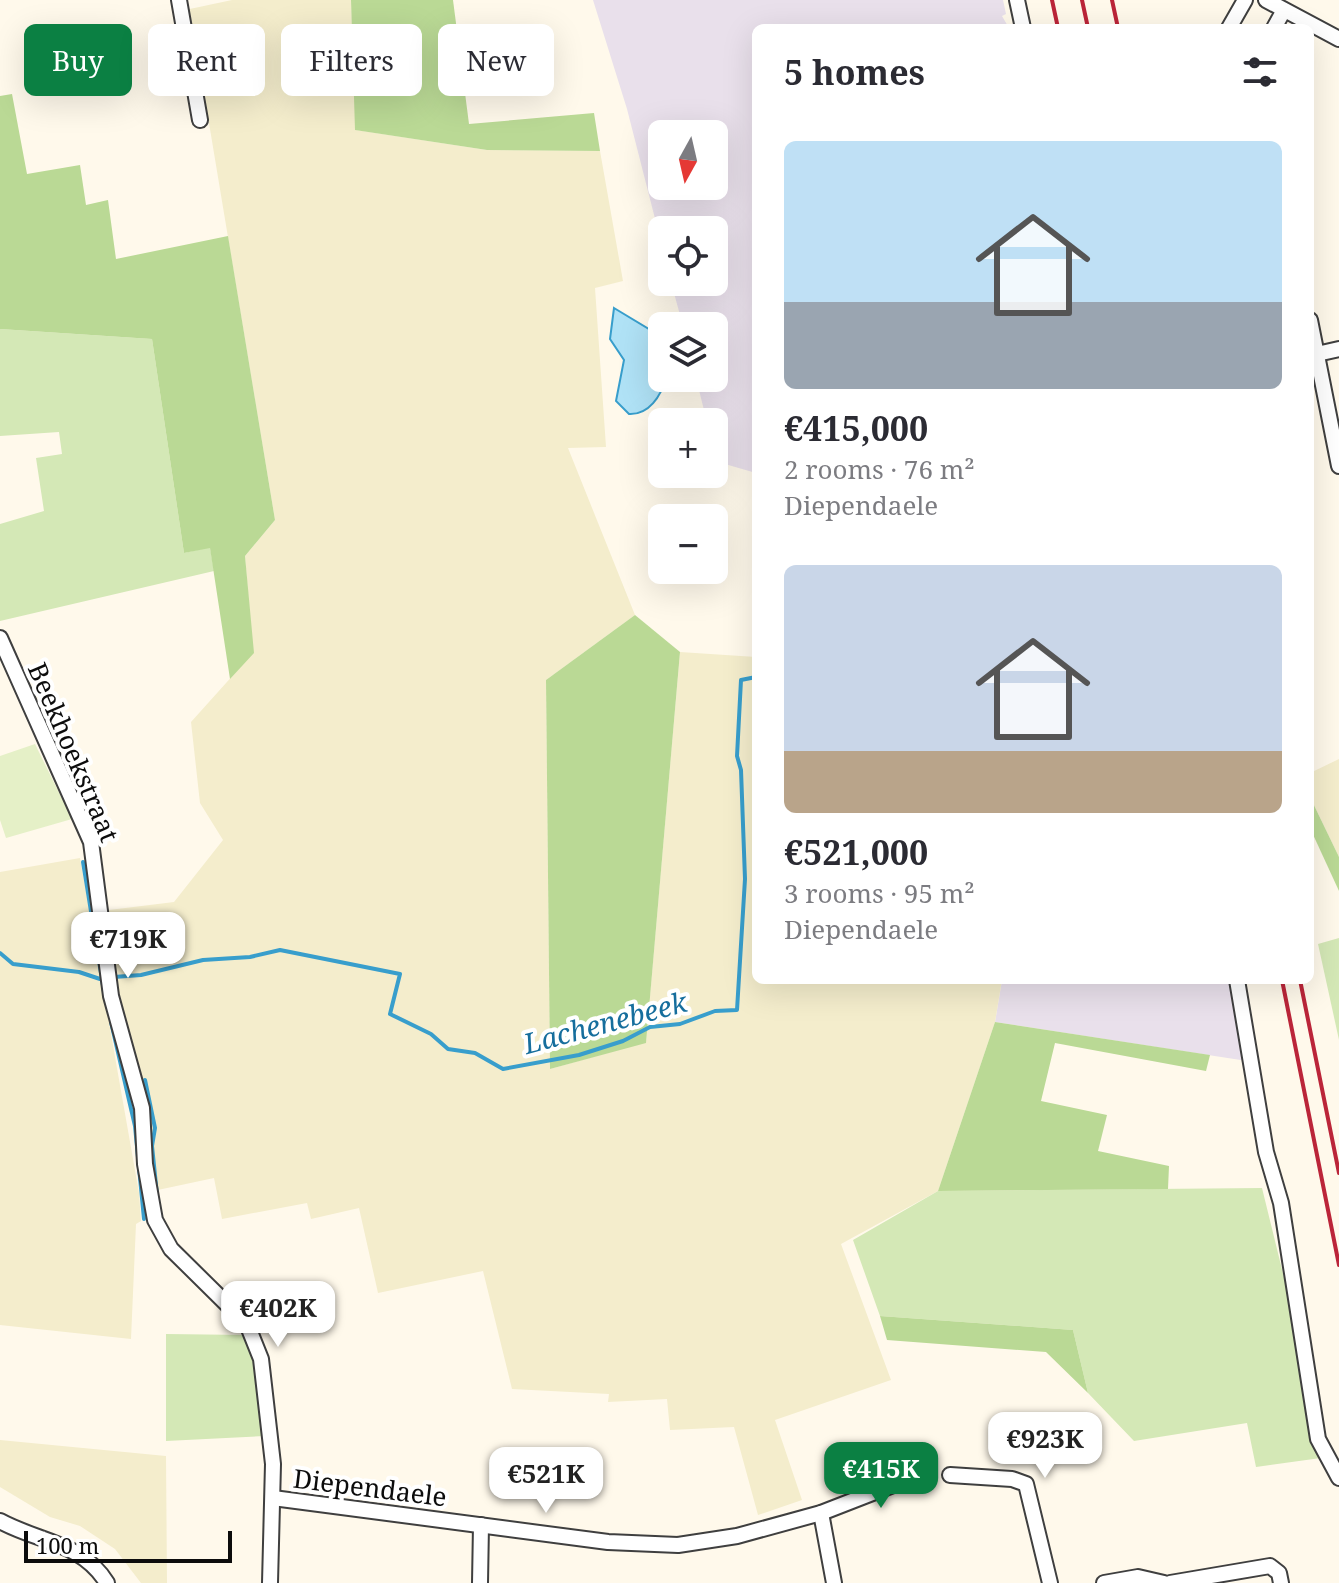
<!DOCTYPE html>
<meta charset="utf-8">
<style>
body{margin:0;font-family:"Noto Serif",serif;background:#f2f2f3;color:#2b2b33;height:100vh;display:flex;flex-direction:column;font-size:30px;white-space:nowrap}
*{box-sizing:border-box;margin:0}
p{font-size:26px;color:#7c7c81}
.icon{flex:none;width:44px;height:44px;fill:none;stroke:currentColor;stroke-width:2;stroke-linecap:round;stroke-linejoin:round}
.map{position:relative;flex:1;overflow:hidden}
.drawer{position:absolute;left:752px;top:24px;width:562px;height:960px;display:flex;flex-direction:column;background:#fff;border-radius:12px;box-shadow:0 8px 32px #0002}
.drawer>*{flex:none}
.top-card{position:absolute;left:24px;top:24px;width:608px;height:72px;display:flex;gap:16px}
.needle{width:52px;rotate:188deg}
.controls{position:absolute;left:648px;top:120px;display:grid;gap:16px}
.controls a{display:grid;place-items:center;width:80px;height:80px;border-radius:12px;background:#fff;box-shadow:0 8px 32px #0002;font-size:40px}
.scale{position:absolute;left:24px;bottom:20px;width:208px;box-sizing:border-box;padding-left:8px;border:4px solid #0c0c0c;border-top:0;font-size:22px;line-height:28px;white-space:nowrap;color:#0c0c0c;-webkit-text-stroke:6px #fff;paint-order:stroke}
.price{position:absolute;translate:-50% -68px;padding:0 18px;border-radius:16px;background:#fff;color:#222;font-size:26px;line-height:52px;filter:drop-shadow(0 2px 4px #0008)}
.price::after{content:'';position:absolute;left:50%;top:48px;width:24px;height:18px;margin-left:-12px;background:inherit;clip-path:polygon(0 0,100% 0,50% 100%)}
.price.selected{background:#0b8043;color:#fff}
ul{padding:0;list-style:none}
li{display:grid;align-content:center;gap:16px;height:424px;padding:0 32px}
li span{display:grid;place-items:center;height:248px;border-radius:12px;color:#555}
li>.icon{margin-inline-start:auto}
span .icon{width:144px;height:144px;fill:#fffc;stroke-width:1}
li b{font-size:34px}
h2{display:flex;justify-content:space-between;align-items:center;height:96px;padding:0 32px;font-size:34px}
.chip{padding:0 28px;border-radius:12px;background:#fff;box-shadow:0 8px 32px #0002;font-size:28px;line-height:72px}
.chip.selected{background:#0b8043;color:#fff}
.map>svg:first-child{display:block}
</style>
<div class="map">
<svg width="1339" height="1583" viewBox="0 0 1339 1583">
<rect width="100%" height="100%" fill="#fff9eb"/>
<g fill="#e9e0eb" fill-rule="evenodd">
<path d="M593,0h410l3,14 -4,2 7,12h-253v445l-38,-11 -4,-40h-7l-11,-44h18v-52h-31l-12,-44h43v-52h-52v16l-35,-137zM662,134h52v52h-52z"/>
<polygon points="1002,980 1233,980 1247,1061 995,1022"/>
</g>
<g fill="#f4edcc">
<polygon points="232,0 351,0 356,130 487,150 600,151 623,281 595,288 606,447 568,448 635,615 546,680 550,1069 646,1042 680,652 756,657 756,980 1002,980 995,1022 938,1191 841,1244 891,1380 775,1420 802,1500 758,1515 734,1427 670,1430 667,1399 608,1402 609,1394 512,1389 483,1271 378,1293 359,1208 311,1219 307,1203 222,1219 214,1178 153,1191 141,1083 117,985 109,910 174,902 223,840 200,803 191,722 253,653 245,556 275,520 209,123 185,10"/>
<polygon points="1339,759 1339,857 1310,797 1310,773"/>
<polygon points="80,858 139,1193 141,1221 136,1224 131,1339 0,1325 0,872"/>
<polygon points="0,1440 166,1456 167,1583 141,1583 115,1549 80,1526 50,1517 0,1487"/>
</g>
<g fill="#d4e8b6">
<polygon points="0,329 152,339 184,553 210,547 214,571 0,621 0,524 44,511 36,458 62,454 59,432 0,436"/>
<polygon points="1339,938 1339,1040 1318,944"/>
<polygon points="1262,1188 1328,1457 1256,1467 1247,1423 1134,1441 1088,1393 1073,1330 880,1316 853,1240 938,1191"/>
<polygon points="166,1334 246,1335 257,1374 264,1436 166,1441"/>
</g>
<g fill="#bad995">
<polygon points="351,0 453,0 469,124 594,113 600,151 487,150 355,130"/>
<polygon points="12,94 27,174 80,165 86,205 108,200 116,259 228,236 275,520 245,556 254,653 230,679 210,548 184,553 152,339 0,329 0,96"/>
<polygon points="635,615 680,652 646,1043 550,1069 546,680"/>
<polygon points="1310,797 1339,857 1339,891 1310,828"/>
<polygon points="995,1022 1210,1055 1206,1071 1055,1043 1041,1101 1107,1115 1098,1151 1169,1166 1168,1189 938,1191"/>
<polygon points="880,1316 1073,1330 1088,1393 1046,1352 887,1340"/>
</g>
<polygon fill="#e5f0c7" points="35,744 72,819 6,838 0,820 0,756"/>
<path fill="#b0e2f6" stroke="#389ecc" stroke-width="2" d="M614,308l43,26 5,13v31h4c-5,18 -17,37 -37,36l-13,-13 8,-41 -14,-21z"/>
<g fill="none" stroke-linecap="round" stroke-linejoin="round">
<g stroke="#389ecc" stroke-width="4">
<polyline points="83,862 105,998"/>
<polyline points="0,953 13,964 79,972 100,979"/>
<polyline points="114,977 141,975 203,960 250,957 280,950 400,974 390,1014 431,1034 448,1049 475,1053 503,1069 579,1055 623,1041 650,1027 680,1024 715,1011 737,1010 745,879 741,770 737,756 741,680 756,677"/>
<polyline points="111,1022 135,1126 144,1219"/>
<polyline points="145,1080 155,1128 152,1146 157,1195"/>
</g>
<defs>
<g id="minor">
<polyline points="179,0 200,120"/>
<polyline points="1017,0 1023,28"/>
<polyline points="1266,0 1339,39"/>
<polyline points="1229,28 1245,0"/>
<polyline points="1274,28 1284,10"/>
<polyline points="1310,320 1339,466"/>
<polyline points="1317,354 1339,349"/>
<polyline points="0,638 91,842 111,996 142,1108 145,1164 155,1220 171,1249 247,1324 261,1359 273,1464 270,1583"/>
<polyline points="1237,980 1266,1152 1281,1203 1318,1439 1339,1478"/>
<polyline points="950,1475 1012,1479 1026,1484 1050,1583"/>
<polyline points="273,1498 608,1542 678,1545 737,1536 821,1513 929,1471"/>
<polyline points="821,1513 834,1583"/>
<path d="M0,1521c38,21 82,21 107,62"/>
<polyline points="480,1583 481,1525"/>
<polyline points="1104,1583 1138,1577 1164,1583"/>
<polyline points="1170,1583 1270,1566 1279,1573 1281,1583"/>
</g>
</defs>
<use href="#minor" stroke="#3f3f3f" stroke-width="18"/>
<use href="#minor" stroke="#fff" stroke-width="14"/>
<g stroke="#bb2539" stroke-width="4">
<polyline points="1052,0 1058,28"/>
<polyline points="1082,0 1088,28"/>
<polyline points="1112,0 1118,28"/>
<polyline points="1282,980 1339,1265"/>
<polyline points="1300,980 1339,1173"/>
</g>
</g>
<g text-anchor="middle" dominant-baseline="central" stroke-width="8" stroke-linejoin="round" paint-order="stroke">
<g font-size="26" fill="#0c0c0c" stroke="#fff">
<text transform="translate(74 752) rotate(67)">Beekhoekstraat</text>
<text transform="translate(370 1487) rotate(7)">Diependaele</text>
</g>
<g font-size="28" font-style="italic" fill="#166e9d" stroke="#fff">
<text transform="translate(605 1022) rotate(-15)">Lachenebeek</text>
</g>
</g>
</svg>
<div class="controls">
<a><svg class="needle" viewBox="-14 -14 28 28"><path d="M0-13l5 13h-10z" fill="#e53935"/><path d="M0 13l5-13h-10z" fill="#7c7c81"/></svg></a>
<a><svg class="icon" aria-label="locate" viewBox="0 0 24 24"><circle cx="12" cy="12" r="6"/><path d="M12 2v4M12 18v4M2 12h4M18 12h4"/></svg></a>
<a><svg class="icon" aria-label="layers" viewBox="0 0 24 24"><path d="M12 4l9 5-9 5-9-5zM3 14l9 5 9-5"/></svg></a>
<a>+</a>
<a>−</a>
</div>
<div class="scale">100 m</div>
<b class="price" style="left:128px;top:980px">€719K</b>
<b class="price" style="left:278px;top:1349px">€402K</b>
<b class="price" style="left:1045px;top:1480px">€923K</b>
<b class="price selected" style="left:881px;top:1510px">€415K</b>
<b class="price" style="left:546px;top:1515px">€521K</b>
<div class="top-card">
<a class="chip selected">Buy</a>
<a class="chip">Rent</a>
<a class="chip">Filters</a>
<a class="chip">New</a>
</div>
<section class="drawer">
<h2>5 homes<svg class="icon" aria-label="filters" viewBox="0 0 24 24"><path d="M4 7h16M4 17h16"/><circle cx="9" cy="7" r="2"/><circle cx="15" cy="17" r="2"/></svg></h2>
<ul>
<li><span style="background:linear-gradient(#bfe0f5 65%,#9aa5b1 0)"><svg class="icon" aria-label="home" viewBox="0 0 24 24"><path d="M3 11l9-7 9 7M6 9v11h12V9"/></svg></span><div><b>€415,000</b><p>2 rooms · 76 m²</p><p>Diependaele</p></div></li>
<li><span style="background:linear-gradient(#c9d6e8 75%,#b9a48a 0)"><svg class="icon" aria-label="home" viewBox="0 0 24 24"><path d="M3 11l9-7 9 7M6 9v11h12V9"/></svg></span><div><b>€521,000</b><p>3 rooms · 95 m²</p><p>Diependaele</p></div></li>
</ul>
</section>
</div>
